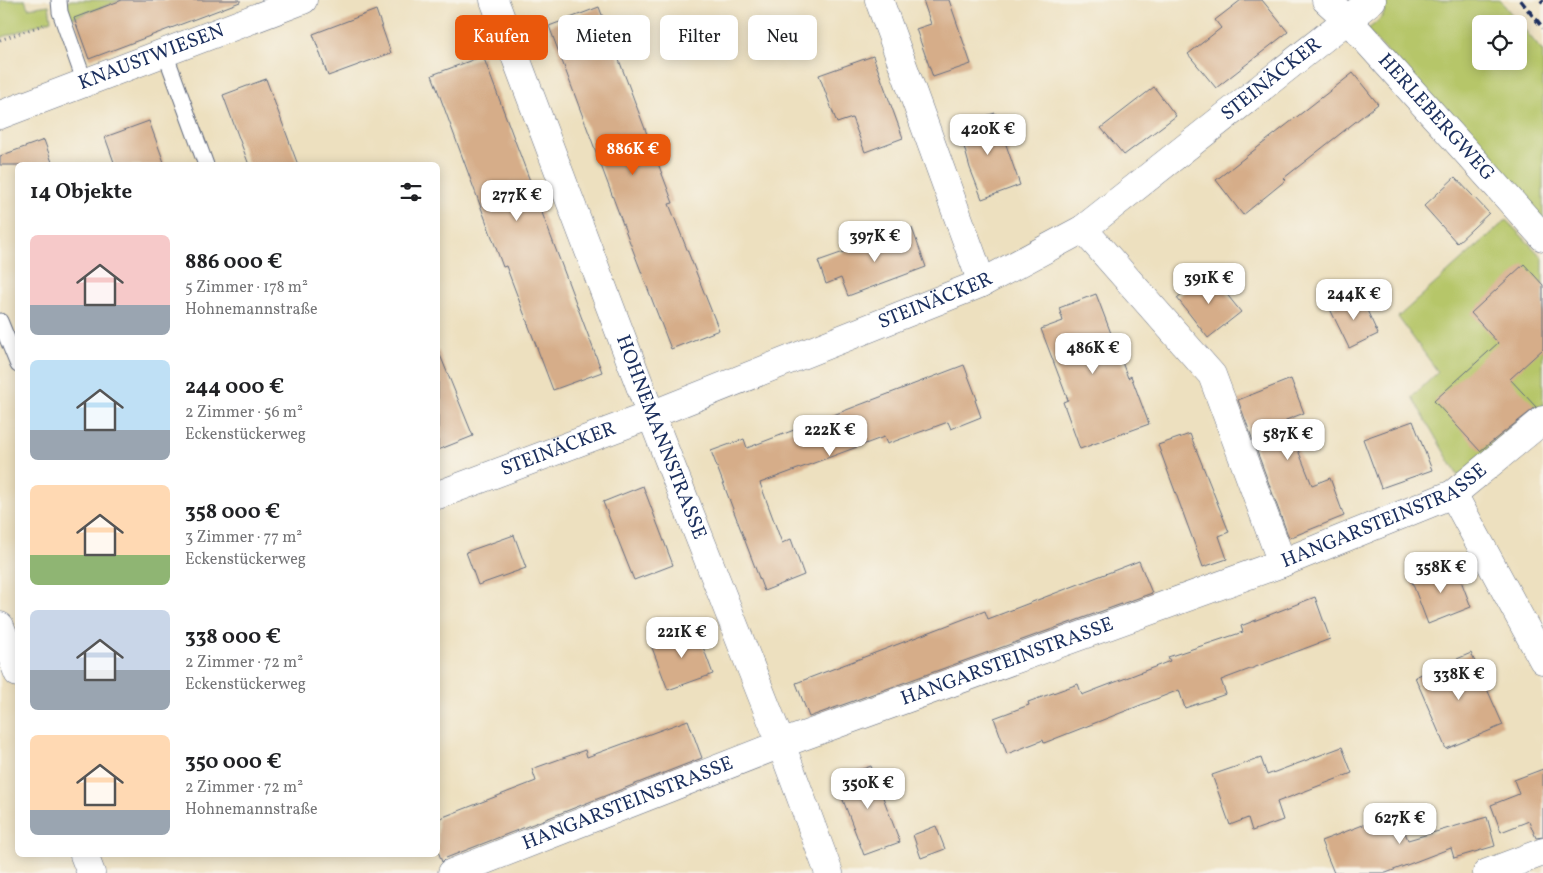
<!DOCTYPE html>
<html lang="de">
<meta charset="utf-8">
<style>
body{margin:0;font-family:Vollkorn,serif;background:#f6f6f6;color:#202124;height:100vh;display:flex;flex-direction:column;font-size:19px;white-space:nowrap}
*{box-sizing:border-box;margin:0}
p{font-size:16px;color:#757577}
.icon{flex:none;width:28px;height:28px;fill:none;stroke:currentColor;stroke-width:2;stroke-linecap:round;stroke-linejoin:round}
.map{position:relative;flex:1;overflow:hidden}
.details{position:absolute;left:15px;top:162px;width:425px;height:695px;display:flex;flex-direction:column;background:#fff;border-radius:8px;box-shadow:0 2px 12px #0003}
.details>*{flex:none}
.hud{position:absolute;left:455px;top:15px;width:475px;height:45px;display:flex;gap:10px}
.controls{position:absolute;left:1472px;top:15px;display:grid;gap:10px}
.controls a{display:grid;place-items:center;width:55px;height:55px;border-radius:8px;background:#fff;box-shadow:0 2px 12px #0003;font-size:25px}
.price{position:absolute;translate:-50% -42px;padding:0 11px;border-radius:10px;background:#fff;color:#222;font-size:16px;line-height:32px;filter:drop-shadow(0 1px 2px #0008)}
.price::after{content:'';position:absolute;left:50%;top:30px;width:15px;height:11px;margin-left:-8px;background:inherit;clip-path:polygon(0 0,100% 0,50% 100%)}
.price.selected{background:#ea580c;color:#fff}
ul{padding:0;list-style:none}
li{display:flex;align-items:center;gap:15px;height:125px;padding:0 15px}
li span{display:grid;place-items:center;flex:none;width:140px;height:100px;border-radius:8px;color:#555}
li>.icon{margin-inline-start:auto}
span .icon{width:60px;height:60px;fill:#fffc;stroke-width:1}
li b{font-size:21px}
h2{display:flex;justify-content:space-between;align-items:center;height:60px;padding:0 15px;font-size:21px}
.pill{padding:0 18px;border-radius:8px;background:#fff;box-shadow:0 2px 12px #0003;font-size:18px;line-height:45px}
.pill.selected{background:#ea580c;color:#fff}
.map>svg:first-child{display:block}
</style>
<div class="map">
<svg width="1543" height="873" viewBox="0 0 1543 873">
<rect width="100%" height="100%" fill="#f7f3e8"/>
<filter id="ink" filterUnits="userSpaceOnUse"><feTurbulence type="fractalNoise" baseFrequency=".02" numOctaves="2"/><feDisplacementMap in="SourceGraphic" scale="10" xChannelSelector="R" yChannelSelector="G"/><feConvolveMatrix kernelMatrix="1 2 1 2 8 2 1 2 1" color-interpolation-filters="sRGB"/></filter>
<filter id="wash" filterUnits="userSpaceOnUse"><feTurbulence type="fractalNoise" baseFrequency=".0096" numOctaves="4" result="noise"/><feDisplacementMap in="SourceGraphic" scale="20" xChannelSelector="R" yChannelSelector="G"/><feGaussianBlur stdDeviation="1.12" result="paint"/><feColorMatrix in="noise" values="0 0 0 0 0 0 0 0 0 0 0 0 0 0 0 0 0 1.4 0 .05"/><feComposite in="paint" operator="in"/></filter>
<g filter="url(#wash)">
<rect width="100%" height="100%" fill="#ede0bf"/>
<g fill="#b6c669" stroke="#687a64" fill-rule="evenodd">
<polygon points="0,0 25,0 28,8 49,5 51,20 0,38"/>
<polygon points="71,0 122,0 69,19 67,2"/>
<path d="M1385,0h115l43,52v169l-176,-191c11,-9 21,-15 18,-30zM1481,24h38v37h-38z"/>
<polygon points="1506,220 1543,258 1543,413 1461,481 1412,397 1438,372 1398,317"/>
</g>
<g id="blocks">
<g fill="#d6ad89">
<polygon points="122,0 240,0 240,2 89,59 74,18"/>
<polygon points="923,0 949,0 971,64 933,77 916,29 931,24"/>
<polygon points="1241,0 1262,0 1288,32 1216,88 1188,54 1221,28 1215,20"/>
<polygon points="599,7 673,203 669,204 719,330 671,349 624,227 549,26"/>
<polygon points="376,10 391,53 328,76 313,34"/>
<polygon points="483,56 602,372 553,390 506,266 503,267 432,75"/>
<polygon points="873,56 903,138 865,152 852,118 837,123 819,75"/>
<polygon points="1353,73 1378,104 1284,178 1286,180 1243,215 1216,180"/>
<polygon points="266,79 298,165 249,165 223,95"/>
<polygon points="1154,87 1176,116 1124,155 1101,128"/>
<polygon points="995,113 1020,185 982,199 970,168 958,125"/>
<polygon points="149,121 165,165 115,165 105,137"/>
<polygon points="44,140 53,165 0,165 0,156"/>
<polygon points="1455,177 1489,213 1457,243 1424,206"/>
<polygon points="912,228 926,267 848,296 841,278 826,284 818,261"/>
<polygon points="1524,264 1543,285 1543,349 1510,379 1536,407 1480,451 1434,401 1498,343 1471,313"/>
<polygon points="1209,272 1241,312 1208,338 1177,298"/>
<polygon points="1096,294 1128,378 1131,376 1149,424 1080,449 1063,402 1068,400 1041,329 1063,321 1059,308"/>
<polygon points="1360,295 1378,334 1349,348 1330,309"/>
<polygon points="438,350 473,436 438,450"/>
<polygon points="964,365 977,399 975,400 981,417 951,429 948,422 887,444 884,437 760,483 782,543 791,539 804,575 764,591 711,451 744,439 747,448"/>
<polygon points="1291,379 1304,413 1286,420 1312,485 1330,478 1344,516 1289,538 1238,400"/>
<polygon points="1413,421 1432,470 1381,488 1363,439"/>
<polygon points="1190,434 1229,532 1219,536 1227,559 1203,567 1158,445"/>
<polygon points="643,486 673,565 634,580 603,502"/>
<polygon points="514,535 526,568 478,585 466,552"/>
<polygon points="1139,561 1152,593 809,717 796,683 985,611 988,619"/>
<polygon points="1455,565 1471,607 1428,624 1412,582"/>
<polygon points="1315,597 1330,639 1221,680 1226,694 1185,708 1179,690 1044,743 1043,740 1007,754 994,718 1029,705 1028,702 1078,684 1082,695 1170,661 1168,657 1243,632 1241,626"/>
<polygon points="696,628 713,674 668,690 651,645"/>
<polygon points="1471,653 1503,725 1446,749 1415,677"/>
<polygon points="688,720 702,758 446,858 442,862 438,851 438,819 536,781 532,769 585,750 587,757"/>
<polygon points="1342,747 1352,773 1277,802 1283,820 1252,831 1248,818 1230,825 1212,775 1261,758 1267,775"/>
<polygon points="871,766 900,842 864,855 835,779"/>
<polygon points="1543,769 1543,837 1536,838 1529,821 1501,832 1491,805 1519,794 1514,780"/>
<polygon points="1397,812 1408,840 1487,817 1495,846 1454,858 1451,848 1386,873 1334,873 1321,841"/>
<polygon points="936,826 945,849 921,858 913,835"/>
</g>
</g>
</g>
<g filter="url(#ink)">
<use href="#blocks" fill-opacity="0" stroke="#646d80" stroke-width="1"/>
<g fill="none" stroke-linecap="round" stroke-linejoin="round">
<defs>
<g id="service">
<polyline points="59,0 60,12 85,83"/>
<polyline points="165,53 206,165"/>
<polyline points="0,321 18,365"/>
</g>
<g id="minor">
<path id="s1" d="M494,0l157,415 130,329 48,129"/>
<polyline points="879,0 982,283"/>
<path id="s2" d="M1326,0l22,20 195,217"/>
<path id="s3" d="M0,115l303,-115"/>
<polyline points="1083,229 1212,375 1282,563"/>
<polyline points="1453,494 1543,660"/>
<path id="s4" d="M438,495l213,-80 331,-132 101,-54 289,-229"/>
<polyline points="0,626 18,673"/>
<polyline points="84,855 91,873"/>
<path id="s5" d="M452,873l329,-129 501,-181 171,-69 90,-74"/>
<polyline points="1487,873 1543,852"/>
</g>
</defs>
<use href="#service" stroke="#646d80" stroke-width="17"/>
<use href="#minor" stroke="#646d80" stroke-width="29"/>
<polyline stroke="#646d80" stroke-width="3" stroke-dasharray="1 4" stroke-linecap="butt" points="0,40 43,25"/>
<use href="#service" stroke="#fff" stroke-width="15"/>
<use href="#minor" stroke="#fff" stroke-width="28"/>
<g stroke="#1b2f5e" stroke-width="4" stroke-dasharray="8 4" stroke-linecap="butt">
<polyline points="1520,0 1543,28"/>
<polyline points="1541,0 1543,2"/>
</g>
</g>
</g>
<g text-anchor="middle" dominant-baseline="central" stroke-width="4" stroke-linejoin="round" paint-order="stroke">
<g font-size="20" fill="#1b2f5e" stroke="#f7f3e8">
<text stroke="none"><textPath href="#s3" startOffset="162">KNAUSTWIESEN</textPath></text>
<text stroke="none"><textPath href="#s4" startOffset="939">STEINÄCKER</textPath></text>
<text stroke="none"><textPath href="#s2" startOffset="161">HERLEBERGWEG</textPath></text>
<text stroke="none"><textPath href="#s4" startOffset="534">STEINÄCKER</textPath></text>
<text stroke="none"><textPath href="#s1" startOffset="468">HOHNEMANNSTRASSE</textPath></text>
<text stroke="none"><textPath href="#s4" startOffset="129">STEINÄCKER</textPath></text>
<text stroke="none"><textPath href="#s5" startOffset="999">HANGARSTEINSTRASSE</textPath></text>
<text stroke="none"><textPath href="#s5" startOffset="594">HANGARSTEINSTRASSE</textPath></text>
<text stroke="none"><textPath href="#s5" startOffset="189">HANGARSTEINSTRASSE</textPath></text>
</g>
</g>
</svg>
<div class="controls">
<a><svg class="icon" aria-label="locate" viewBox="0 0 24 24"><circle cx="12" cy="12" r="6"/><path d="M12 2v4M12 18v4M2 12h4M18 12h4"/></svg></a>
</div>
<b class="price" style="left:988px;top:156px">420K €</b>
<b class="price selected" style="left:633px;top:176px">886K €</b>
<b class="price" style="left:517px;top:222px">277K €</b>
<b class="price" style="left:875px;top:263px">397K €</b>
<b class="price" style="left:1209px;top:305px">391K €</b>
<b class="price" style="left:1354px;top:321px">244K €</b>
<b class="price" style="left:1093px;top:375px">486K €</b>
<b class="price" style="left:830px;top:457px">222K €</b>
<b class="price" style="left:1288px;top:461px">587K €</b>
<b class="price" style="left:1441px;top:594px">358K €</b>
<b class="price" style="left:682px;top:659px">221K €</b>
<b class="price" style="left:1459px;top:701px">338K €</b>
<b class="price" style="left:868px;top:810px">350K €</b>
<b class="price" style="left:1400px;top:845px">627K €</b>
<div class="hud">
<a class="pill selected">Kaufen</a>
<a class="pill">Mieten</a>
<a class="pill">Filter</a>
<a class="pill">Neu</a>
</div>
<section class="details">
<h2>14 Objekte<svg class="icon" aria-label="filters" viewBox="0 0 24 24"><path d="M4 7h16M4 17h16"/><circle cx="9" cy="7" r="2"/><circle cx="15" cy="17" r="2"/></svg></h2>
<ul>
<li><span style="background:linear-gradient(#f6c9c9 70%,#9aa5b1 0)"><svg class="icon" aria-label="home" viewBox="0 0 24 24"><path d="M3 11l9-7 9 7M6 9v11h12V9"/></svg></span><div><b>886 000 €</b><p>5 Zimmer · 178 m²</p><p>Hohnemannstraße</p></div></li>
<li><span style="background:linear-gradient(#bfe0f5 70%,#9aa5b1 0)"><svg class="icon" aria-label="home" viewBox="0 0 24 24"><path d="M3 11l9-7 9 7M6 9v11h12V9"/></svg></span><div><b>244 000 €</b><p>2 Zimmer · 56 m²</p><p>Eckenstückerweg</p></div></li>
<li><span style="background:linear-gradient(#ffd9b3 70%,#8fb573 0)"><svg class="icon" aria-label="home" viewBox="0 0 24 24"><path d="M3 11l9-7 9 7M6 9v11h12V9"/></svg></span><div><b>358 000 €</b><p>3 Zimmer · 77 m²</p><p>Eckenstückerweg</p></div></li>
<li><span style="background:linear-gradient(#c9d6e8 60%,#9aa5b1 0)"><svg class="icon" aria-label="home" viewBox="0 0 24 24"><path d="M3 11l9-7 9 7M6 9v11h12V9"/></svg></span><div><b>338 000 €</b><p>2 Zimmer · 72 m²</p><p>Eckenstückerweg</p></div></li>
<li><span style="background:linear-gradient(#ffd9b3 75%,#9aa5b1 0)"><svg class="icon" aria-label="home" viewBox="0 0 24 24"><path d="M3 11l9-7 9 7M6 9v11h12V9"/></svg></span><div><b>350 000 €</b><p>2 Zimmer · 72 m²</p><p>Hohnemannstraße</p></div></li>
</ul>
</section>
</div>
